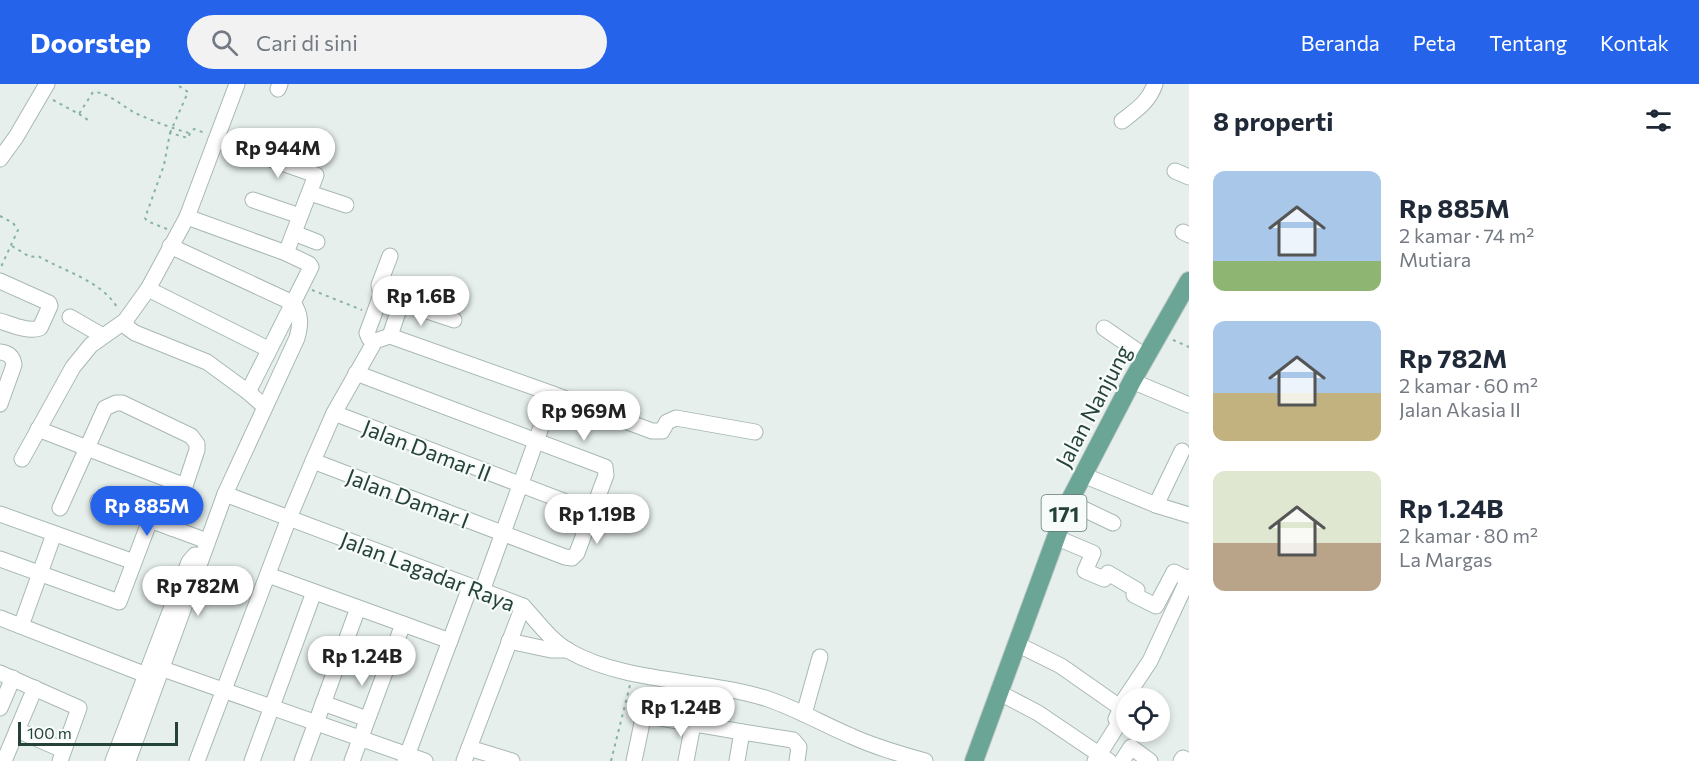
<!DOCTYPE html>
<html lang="id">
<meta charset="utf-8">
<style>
body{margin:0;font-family:Commissioner,sans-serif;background:#f2f2f3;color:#1f2937;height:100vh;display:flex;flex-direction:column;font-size:22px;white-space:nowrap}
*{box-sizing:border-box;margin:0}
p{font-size:20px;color:#747a83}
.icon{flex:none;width:33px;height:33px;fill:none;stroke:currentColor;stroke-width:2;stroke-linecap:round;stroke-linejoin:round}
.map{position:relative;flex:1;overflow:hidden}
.details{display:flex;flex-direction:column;background:#fff;width:510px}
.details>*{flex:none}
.controls{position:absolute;left:1116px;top:604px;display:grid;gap:12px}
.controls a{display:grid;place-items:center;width:54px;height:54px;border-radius:50%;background:#fff;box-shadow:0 3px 9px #0003;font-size:30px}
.scale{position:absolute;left:18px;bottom:15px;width:160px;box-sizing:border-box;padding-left:6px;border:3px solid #24423a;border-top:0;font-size:16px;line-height:21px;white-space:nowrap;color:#24423a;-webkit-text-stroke:4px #f7fbf9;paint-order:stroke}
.price{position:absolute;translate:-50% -51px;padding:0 14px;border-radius:21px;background:#fff;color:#222;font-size:20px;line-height:39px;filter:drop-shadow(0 2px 3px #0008)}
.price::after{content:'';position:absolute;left:50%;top:36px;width:18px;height:14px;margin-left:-9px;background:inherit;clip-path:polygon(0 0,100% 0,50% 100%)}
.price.active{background:#2563eb;color:#fff}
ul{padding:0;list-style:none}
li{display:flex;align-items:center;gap:18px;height:150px;padding:0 24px}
li span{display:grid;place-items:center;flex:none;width:168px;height:120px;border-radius:12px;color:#555}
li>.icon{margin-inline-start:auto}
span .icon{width:72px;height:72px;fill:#fffc;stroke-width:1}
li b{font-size:26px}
h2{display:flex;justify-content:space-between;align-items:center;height:72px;padding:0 24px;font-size:26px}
header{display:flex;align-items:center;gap:36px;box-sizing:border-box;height:84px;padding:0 30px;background:#2563eb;color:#fff}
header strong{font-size:28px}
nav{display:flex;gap:33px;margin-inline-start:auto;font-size:21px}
.search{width:420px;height:54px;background:#f2f2f3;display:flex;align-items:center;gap:15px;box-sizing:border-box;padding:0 21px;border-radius:33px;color:#747a83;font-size:22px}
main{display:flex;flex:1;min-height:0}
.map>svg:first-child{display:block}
</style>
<header>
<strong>Doorstep</strong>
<div class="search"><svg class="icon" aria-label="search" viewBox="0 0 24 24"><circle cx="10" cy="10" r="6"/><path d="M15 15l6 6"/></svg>Cari di sini</div>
<nav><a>Beranda</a><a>Peta</a><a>Tentang</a><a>Kontak</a></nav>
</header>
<main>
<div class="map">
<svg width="1189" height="677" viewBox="0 0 1189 677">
<rect width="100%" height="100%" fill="#e6efeb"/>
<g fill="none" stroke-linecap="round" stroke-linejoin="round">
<defs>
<g id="minor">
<polyline points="278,5 280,0"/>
<path d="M1122,37c14,-11 27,-19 33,-37"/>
<polyline points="0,75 16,53 47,0"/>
<polyline points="1175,87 1189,93"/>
<polyline points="310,109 346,121"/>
<polyline points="253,116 300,132"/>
<polyline points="187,133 286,169"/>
<polyline points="1183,148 1189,151"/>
<polyline points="294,149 317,158"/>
<polyline points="170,162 293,219 248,308"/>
<path d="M0,197l49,22 1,3 -10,22c-13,4 -27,-3 -40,-7"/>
<polyline points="148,205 268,265"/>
<polyline points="70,233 103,252"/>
<polyline points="125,237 128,244 135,249 207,278 248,308 265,323"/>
<polyline points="1104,244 1146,273"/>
<polyline points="390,252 398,228 403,222 412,222 454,236"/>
<polyline points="375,257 369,254 367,249 381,211 379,201 390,172"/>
<path d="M0,268c9,1 13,5 14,13l-14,39"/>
<polyline points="1132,297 1189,321"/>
<polyline points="334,329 592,428"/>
<polyline points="38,345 185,402"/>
<polyline points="22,375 73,283 91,261 125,237 148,205 187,133 237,0"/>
<polyline points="313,377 565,473 572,474 577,469 606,391 605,383 356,289"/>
<polyline points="1083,391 1156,421 1189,431"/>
<path d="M225,410l298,112c14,15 27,34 46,45 56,32 137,28 199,48 29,10 55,25 83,37 24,11 49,18 74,25"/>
<polyline points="98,417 207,457"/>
<polyline points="1069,418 1113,439"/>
<polyline points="1156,421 1182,367"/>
<polyline points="60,424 105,324 116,319 122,319 191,352 197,360 197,366 171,444"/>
<polyline points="0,430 134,478"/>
<polyline points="1055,453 1093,469 1085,487 1104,495 1108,489 1137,506 1134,511 1156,522 1174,488 1188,495"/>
<polyline points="0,475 119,518 150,436"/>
<polyline points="268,491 450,557"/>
<polyline points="482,507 553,310"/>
<polyline points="0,534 154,594"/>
<polyline points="21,542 54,450"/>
<polyline points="509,557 551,566 568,566"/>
<polyline points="1017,560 1061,582 1121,624 1116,635 1119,639 1095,677"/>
<polyline points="163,585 425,677"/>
<polyline points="0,589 79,624 60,677"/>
<polyline points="998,608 1038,629 1109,677"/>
<polyline points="323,619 367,635"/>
<polyline points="1120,622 1150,577 1189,493"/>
<polyline points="0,624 13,594"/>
<polyline points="804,630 820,573"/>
<polyline points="17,646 63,666"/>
<polyline points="742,648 793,656 799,663 797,677"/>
<polyline points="469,664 512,677"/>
<polyline points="4,677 35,604"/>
<polyline points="113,677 189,478 195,471"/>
<path d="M128,677l97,-267 72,-156c4,-14 4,-24 -4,-35l18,-36 -2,-3 -23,-11 30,-78 -100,-35"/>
<polyline points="197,677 289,434 313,377 334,329 375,257 390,252 553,310 652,347 662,347 667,338 676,334 755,348"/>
<polyline points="252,677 314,508"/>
<polyline points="302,677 358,524"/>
<polyline points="352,677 403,540"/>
<polyline points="405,677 470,503"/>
<polyline points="464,677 523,522"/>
<polyline points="634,677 642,639 645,633 649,632 742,648 737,677"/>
<polyline points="686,677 693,640"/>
<polyline points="1122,677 1131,663 1150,677"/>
<polyline points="1181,677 1183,674 1188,677"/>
</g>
<polyline id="major" points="974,677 1069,418 1132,297 1189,197"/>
</defs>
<use href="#minor" stroke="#a8b8b2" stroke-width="17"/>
<use href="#major" stroke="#c2cac8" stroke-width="20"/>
<g stroke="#86b3a5" stroke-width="2" stroke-dasharray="3 4.5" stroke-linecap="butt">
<path d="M53,16l26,14 14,-22c15,0 29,14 42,21 18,8 36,15 54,20"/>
<polyline points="79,30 88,36"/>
<polyline points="170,49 188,8 176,0"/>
<polyline points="0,132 13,139 18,146 0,185"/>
<polyline points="167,145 147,137 145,134 164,81 170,49 188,54 191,47 194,45 205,49"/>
<path d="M12,162l18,11 8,-1c25,15 65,25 80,53"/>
<polyline points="312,206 362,226"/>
<polyline points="1173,256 1189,263"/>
<polyline points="611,677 630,601"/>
</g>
<use href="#minor" stroke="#fff" stroke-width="15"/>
<use href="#major" stroke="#6aa596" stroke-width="18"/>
</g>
<g text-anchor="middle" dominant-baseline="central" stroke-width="4.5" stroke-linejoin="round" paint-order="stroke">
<rect fill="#f7fbf9" stroke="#637a73" stroke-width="1.5" x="1041.5" y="411" width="45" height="36" rx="4.5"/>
<g font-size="21" font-weight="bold" fill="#24423a">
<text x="1064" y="429">171</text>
</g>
<g font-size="22" fill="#24423a" stroke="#f7fbf9">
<text transform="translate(1093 322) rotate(-62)">Jalan Nanjung</text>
<text transform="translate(427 366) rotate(21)">Jalan Damar II</text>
<text transform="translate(408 414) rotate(21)">Jalan Damar I</text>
<text transform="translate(428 487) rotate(21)">Jalan Lagadar Raya</text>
</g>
</g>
</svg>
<div class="controls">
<a><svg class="icon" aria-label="locate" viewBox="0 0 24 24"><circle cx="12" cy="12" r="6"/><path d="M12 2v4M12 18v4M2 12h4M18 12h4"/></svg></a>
</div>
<div class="scale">100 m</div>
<b class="price" style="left:278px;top:95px">Rp 944M</b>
<b class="price" style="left:421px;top:243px">Rp 1.6B</b>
<b class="price" style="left:584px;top:358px">Rp 969M</b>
<b class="price active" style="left:147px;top:453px">Rp 885M</b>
<b class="price" style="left:597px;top:461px">Rp 1.19B</b>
<b class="price" style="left:198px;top:533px">Rp 782M</b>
<b class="price" style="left:362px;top:603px">Rp 1.24B</b>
<b class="price" style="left:681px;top:654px">Rp 1.24B</b>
</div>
<section class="details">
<h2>8 properti<svg class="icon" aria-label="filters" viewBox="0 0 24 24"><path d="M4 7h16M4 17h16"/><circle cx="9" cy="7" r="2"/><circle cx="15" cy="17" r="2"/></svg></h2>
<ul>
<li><span style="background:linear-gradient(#a9c7e8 75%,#8fb573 0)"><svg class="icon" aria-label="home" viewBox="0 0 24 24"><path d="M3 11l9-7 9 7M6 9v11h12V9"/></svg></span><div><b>Rp 885M</b><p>2 kamar · 74 m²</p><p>Mutiara</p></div></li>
<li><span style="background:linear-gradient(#a9c7e8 60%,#c2b280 0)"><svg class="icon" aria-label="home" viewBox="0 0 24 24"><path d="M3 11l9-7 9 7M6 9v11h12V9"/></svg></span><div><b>Rp 782M</b><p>2 kamar · 60 m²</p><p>Jalan Akasia II</p></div></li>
<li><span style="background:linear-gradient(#dfe7d0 60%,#b9a48a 0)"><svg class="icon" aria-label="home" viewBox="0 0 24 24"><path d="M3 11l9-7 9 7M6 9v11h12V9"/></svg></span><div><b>Rp 1.24B</b><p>2 kamar · 80 m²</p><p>La Margas</p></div></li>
</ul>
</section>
</main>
